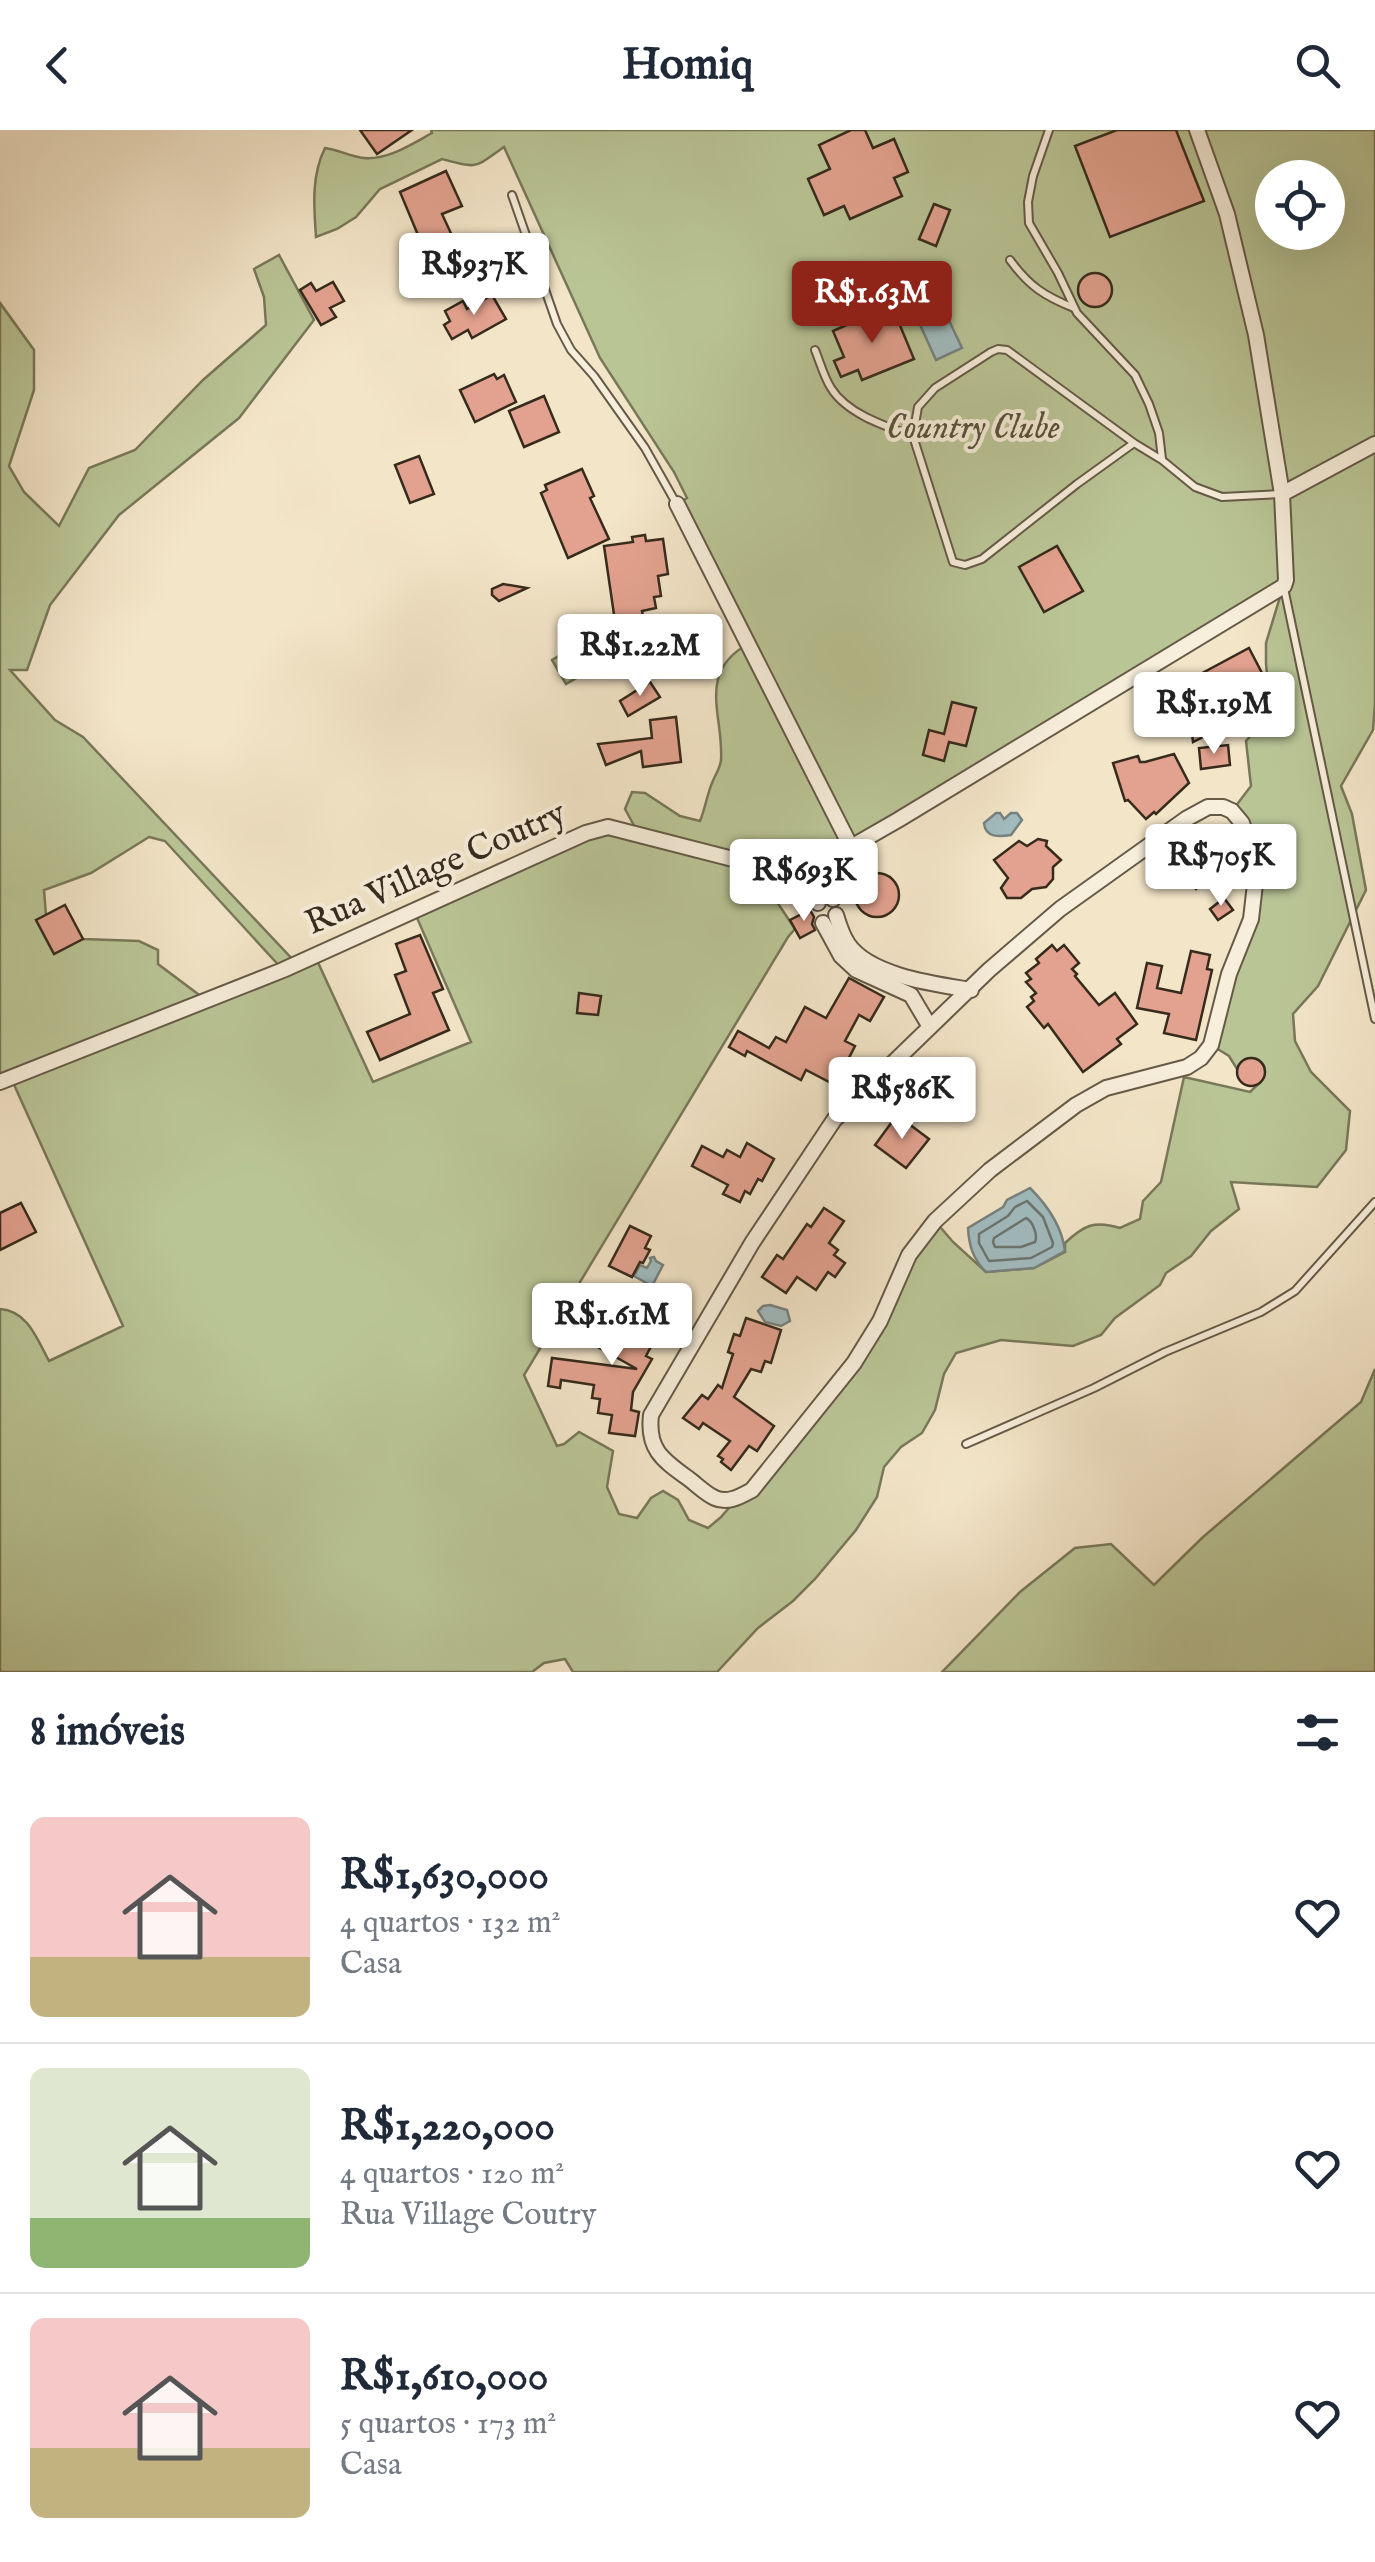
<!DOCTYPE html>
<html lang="pt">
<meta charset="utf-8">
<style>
body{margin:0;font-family:"IM FELL English",serif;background:#f6f6f7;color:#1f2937;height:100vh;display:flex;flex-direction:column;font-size:38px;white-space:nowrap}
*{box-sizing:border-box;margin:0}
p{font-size:32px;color:#747a83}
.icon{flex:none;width:55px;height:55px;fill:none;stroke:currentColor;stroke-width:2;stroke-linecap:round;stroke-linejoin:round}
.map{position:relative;height:1542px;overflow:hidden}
.details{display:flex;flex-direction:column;background:#fff;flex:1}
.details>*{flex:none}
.buttons{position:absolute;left:1255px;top:30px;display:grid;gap:20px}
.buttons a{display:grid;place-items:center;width:90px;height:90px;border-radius:50%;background:#fff;box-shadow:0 10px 40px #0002;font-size:50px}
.price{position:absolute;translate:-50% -85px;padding:0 22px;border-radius:10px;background:#fff;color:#222;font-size:32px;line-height:65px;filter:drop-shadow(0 2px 5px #0008)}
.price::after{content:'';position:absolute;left:50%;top:60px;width:30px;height:22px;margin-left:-15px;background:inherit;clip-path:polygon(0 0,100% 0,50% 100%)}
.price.selected{background:#8f2418;color:#fff}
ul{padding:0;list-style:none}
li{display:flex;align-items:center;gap:30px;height:250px;padding:0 30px}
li+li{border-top:2px solid #e0e1e3}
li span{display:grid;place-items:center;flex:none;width:280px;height:200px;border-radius:15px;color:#555}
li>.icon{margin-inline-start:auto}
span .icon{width:120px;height:120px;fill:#fffc;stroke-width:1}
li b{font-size:42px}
h2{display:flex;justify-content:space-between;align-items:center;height:120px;padding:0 30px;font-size:42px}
header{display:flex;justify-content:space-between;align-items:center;height:130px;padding:0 30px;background:#fff;font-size:45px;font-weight:700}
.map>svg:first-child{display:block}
</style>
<header><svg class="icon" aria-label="back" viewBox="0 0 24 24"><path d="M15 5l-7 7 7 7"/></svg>Homiq<svg class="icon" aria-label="search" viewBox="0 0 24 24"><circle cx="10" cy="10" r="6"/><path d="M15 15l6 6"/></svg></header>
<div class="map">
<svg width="1375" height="1542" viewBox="0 0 1375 1542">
<rect width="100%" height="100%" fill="#f3e5c8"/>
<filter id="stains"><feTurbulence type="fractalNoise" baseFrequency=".002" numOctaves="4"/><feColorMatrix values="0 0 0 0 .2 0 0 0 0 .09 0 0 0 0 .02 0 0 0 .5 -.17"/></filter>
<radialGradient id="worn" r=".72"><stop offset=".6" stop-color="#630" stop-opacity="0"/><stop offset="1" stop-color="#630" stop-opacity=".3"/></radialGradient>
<g fill="#bac596" stroke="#787859" stroke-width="2.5" fill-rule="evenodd">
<path d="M431,0h944v573l-2,27 -32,56 11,28 14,76 -48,96 -25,28 2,27 16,31 39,39 -4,39 -29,37 -86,-5 8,27 -28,22 -20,25 -25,17 -6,12 -45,33 -14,17 -28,11 -72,-6 -45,13 -12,21 -9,36 -13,23 -21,14 -17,20 -7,30 -21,33 -41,49 -22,22 -35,27 -41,44h-144l-8,-13 -21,4 -12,9h-532v-363c28,2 37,30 49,52l74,-35 -112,-248 -11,4v-779l34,47v40l-25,76 15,26 35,34 30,-58 46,-18 68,-70 63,-55 -2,-28 -10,-28 25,-14 35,65 -75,98 -120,97 -69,90 -23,65h-17l45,50 28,17 214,227 18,-8 58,126 98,-40 -57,-131 172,-78 51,-2 -12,-22 7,-17 13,1 35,23 20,5c5,-12 7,-26 12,-38 3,-8 8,-14 9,-23 3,-44 -25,-87 27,-116l-71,-140 10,-6 -13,-26 -74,-114 -96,-211c-30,21 -25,22 -62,12l-62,30 -24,28 -19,12 -21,8c-2,-30 -5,-61 9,-89 14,2 27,9 39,10 24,2 48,-14 68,-25zM1272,48h56v54h-56zM1283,457l-17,56v21l4,41 -7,17 -17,19 5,45 -19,25 23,73 -44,161 18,11 8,13c12,-22 36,-7 25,11 -3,4 -8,8 -12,12l-66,-15 -23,105 -18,19 -3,18 -20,9c-25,-8 -36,-3 -55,15v9l-31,16 -48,4 -33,-30 -18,-21 -81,142 -133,154 -13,11 -19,-8 -11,-20 -15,-9 -12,7 -14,20 -18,-4 -12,-27 6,-36 -34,-19 -15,12 -7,2 -33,-71 264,-438 7,-8 -18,-27 10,-34 111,-48zM149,707l16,4 118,129 -77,30 -48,-36v-14l-19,-9 -56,-2 -37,-24 -2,-25 47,-17z"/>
<polygon points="602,501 616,525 566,554 552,530"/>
<polygon points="1375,1239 1375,1542 942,1542 1020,1462 1075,1418 1111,1414 1154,1455 1203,1407 1361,1272"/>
</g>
<g fill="#a1bcc0" stroke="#76827e" stroke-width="2.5">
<polygon points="938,167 962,218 936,230 913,179"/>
<path d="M996,683h4l4,6 7,-6h6l5,7 -11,15c-11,2 -26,3 -27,-12z"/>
<path d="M1030,1058c17,17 32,39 35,63l-31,17 -48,4c-13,-13 -17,-26 -18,-44l35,-21 4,-7z"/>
<polygon points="654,1127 656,1131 663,1135 652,1156 634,1146 640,1135 647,1138 651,1131 650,1128"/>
<polygon points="770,1175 787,1180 790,1191 781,1196 765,1192 758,1181 763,1176"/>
</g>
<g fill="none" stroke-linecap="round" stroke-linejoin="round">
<g stroke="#6c746e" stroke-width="2.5">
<polygon points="1027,1071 1043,1087 1053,1113 1052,1117 1031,1128 989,1131 979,1113 979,1104 1008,1086 1015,1077"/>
<path d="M1026,1088c7,3 12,18 9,24l-14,5h-26l-2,-5 1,-4z"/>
</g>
</g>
<g fill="#e3a28f" stroke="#362b1c" stroke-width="2.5">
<polygon points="360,0 412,0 377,24"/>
<polygon points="851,0 865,0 873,18 894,9 908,42 894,48 902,66 850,89 844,76 824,85 808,49 830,39 819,15"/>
<polygon points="1117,0 1176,0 1204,71 1110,107 1075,16"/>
<polygon points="446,41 462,76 442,84 460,123 427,138 422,127 412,132 403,112 418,105 400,62"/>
<polygon points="934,74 950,80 936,116 919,109"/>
<circle cx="1095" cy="160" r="17"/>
<polygon points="333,152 344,171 330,178 336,187 321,195 300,160 311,153 316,161"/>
<polygon points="492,165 506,189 472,208 468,200 452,209 444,195 450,191 445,181 463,171 467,179"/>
<polygon points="876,177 880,188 885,186 887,190 896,186 914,229 862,250 858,240 841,247 834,231 844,227 833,201 865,187 863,182"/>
<polygon points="494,244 497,249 504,245 516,272 475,292 460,260"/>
<polygon points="544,266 559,302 524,317 509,281"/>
<polygon points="419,326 434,364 410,373 395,335"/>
<polygon points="582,339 594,366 590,368 609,409 568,428 541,363 547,360 545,355"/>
<polygon points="645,405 646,411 663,409 668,444 658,446 661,466 654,467 656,478 642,481 646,501 617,505 604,416 633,412 632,407"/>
<polygon points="1057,416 1083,461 1044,482 1019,437"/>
<polygon points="503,454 527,458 499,471 492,465 492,459"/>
<polygon points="1249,518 1263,545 1251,551 1262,571 1242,582 1244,586 1193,612 1190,588 1180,555"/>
<polygon points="650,552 660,567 628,586 620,571"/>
<polygon points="952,572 976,578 966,616 949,612 944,631 923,625 929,600 944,604"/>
<polygon points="676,587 681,632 643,637 641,621 606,635 598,614 652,608 650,590"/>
<polygon points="1228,615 1230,635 1201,639 1199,618"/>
<polygon points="1174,624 1189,653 1156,684 1154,682 1146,689 1128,670 1125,671 1113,633 1138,626 1140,632 1145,632"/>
<polygon points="1231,697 1217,711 1241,738 1224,753 1214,743 1196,759 1172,731 1190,715 1187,712 1198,703 1202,708 1212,700 1213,702"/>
<polygon points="1038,709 1047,711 1046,716 1061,730 1053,737 1053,749 1046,757 1032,759 1021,768 1007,768 1001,758 1008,748 994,730 1019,711 1027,716"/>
<circle cx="877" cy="765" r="22"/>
<polygon points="1224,768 1233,780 1218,790 1210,779"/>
<polygon points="65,775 83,809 54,824 36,790"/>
<polygon points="810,780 814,787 812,794 815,800 800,808 790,790"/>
<polygon points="420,805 443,859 433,863 449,900 380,930 367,902 410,884 395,845 406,841 396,814"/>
<polygon points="1052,815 1057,821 1064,815 1079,833 1072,839 1077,844 1075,846 1099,875 1115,863 1137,894 1117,909 1121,914 1083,942 1048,894 1044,898 1027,877 1034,871 1031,867 1036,863 1026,852 1031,849 1026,843 1039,833 1036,829"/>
<polygon points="1191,821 1210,825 1207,839 1212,840 1196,910 1164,903 1169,884 1137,878 1147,833 1162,836 1157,858 1181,863"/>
<polygon points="849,848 884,867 870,891 859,885 845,911 855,916 835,955 806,940 801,950 747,921 745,926 729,917 738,901 769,918 776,907 786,912 805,877 826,888"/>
<polygon points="579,863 601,866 598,885 577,883"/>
<circle cx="1251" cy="942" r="14"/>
<polygon points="897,985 929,1009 906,1038 875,1015"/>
<polygon points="747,1013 774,1029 762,1051 758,1049 750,1064 745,1061 740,1072 723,1064 728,1055 692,1036 702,1016 723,1027 727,1020 740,1027"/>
<polygon points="21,1073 36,1102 0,1120 0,1083"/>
<polygon points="824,1078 844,1091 829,1113 838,1120 834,1125 845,1133 835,1147 828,1142 816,1160 797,1147 786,1163 762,1147 777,1125 783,1129 807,1094 811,1097"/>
<polygon points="630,1096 651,1106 645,1118 650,1120 643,1133 640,1132 632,1147 609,1136"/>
<polygon points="597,1181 614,1190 617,1185 632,1193 638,1182 655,1192 648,1205 655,1209 646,1226 652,1229 633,1262 631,1280 639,1282 635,1306 609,1303 612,1285 598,1283 600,1269 592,1268 594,1255 561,1250 560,1258 548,1256 552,1228 637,1239 582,1208"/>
<polygon points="746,1188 781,1200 771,1233 765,1231 761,1242 751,1239 734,1267 774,1296 757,1321 749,1316 731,1340 721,1332 723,1329 718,1326 730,1311 703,1293 699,1299 683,1288 702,1265 708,1269 718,1255 722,1258 733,1224 728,1222 734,1204 740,1206"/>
</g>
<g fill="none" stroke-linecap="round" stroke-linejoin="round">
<defs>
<g id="lane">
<polyline points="1049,0 1033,46 1028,72 1029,93 1058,143 1077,183 1135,245 1149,274 1159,303 1162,329"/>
<polyline points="512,65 557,194 571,220 594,246 645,318 676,373"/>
<path d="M1010,130c19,26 34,36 64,48"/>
<path d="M815,220c5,12 9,27 16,38 16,26 54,38 82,48"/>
<polyline points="1134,313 1077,354 982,429 965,435 953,432 913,306 918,277 935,258 991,222 998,219 1007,220 1134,313 1162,330 1195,357 1222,367 1282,364"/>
<polyline points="1284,458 1375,889"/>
<polyline points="966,1314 1094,1258 1165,1222 1261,1182 1295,1161 1375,1072"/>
</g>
<g id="street">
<polyline points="1282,364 1375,314"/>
<path d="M677,374l174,343c-17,17 -31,32 -33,56"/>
<path d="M1208,677h15l9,4 10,12 5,15 8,46 -4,35 -22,55 -18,71 -10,13 -14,9 -81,21 -30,17 -86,65 -55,51 -26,34 -29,66 -26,42 -102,127c-11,6 -24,14 -37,8 -9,-4 -18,-13 -26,-19 -26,-19 -42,-29 -38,-64l101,-172 82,-123 155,-150 71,-61 126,-90z"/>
<polyline points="830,740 833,769"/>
<path d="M836,785c3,10 6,20 12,29 22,32 87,40 123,46"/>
<polyline points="823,793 841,826 856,840 911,865 930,897"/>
<polyline points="0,952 283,840 586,703 608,697 772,739 807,735 851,717 898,690 1284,456 1286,450 1282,364 1256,205 1227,84 1197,0"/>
</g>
</defs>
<use href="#lane" stroke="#655a47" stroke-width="10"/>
<use href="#street" stroke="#655a47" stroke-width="18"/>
<use href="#lane" stroke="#f7eedb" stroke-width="6"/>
<use href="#street" stroke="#f7eedb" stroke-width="14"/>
</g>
<g text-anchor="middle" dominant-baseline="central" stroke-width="8" stroke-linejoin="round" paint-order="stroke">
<g font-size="35" font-style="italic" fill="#57523a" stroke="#f7eedb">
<text x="973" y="298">Country Clube</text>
</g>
<g font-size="35" fill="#362b1c" stroke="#f7eedb">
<text transform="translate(436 739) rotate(-24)">Rua Village Coutry</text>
</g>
</g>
<rect width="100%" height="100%" filter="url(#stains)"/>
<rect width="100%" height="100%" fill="url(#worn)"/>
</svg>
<div class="buttons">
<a><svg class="icon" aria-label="locate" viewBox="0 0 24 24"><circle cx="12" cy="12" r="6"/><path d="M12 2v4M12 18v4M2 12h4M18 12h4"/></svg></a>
</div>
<b class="price" style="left:474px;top:188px">R$937K</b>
<b class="price selected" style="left:872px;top:216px">R$1.63M</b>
<b class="price" style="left:640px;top:569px">R$1.22M</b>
<b class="price" style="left:1214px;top:627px">R$1.19M</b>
<b class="price" style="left:1221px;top:779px">R$705K</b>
<b class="price" style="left:804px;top:794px">R$693K</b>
<b class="price" style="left:902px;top:1012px">R$586K</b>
<b class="price" style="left:612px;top:1238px">R$1.61M</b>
</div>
<section class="details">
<h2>8 imóveis<svg class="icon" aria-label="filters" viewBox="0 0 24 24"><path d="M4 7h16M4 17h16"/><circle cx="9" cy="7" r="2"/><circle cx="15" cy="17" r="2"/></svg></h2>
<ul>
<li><span style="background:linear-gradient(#f6c9c9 70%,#c2b280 0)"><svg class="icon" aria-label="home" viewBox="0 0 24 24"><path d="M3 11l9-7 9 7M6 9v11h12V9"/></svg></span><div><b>R$1,630,000</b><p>4 quartos · 132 m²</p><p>Casa</p></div><svg class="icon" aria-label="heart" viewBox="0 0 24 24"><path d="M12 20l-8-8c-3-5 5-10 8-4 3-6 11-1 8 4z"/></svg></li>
<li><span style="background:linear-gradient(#dfe7d0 75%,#8fb573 0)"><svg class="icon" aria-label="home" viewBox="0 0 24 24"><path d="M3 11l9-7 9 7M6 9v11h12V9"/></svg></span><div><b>R$1,220,000</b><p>4 quartos · 120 m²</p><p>Rua Village Coutry</p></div><svg class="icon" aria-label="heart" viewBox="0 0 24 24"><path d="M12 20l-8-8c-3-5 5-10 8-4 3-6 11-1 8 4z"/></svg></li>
<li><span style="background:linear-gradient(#f6c9c9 65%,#c2b280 0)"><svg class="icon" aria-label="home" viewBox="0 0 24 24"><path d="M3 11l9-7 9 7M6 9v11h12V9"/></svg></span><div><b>R$1,610,000</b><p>5 quartos · 173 m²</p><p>Casa</p></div><svg class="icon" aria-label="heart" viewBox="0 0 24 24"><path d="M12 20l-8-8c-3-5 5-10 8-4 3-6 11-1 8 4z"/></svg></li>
</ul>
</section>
